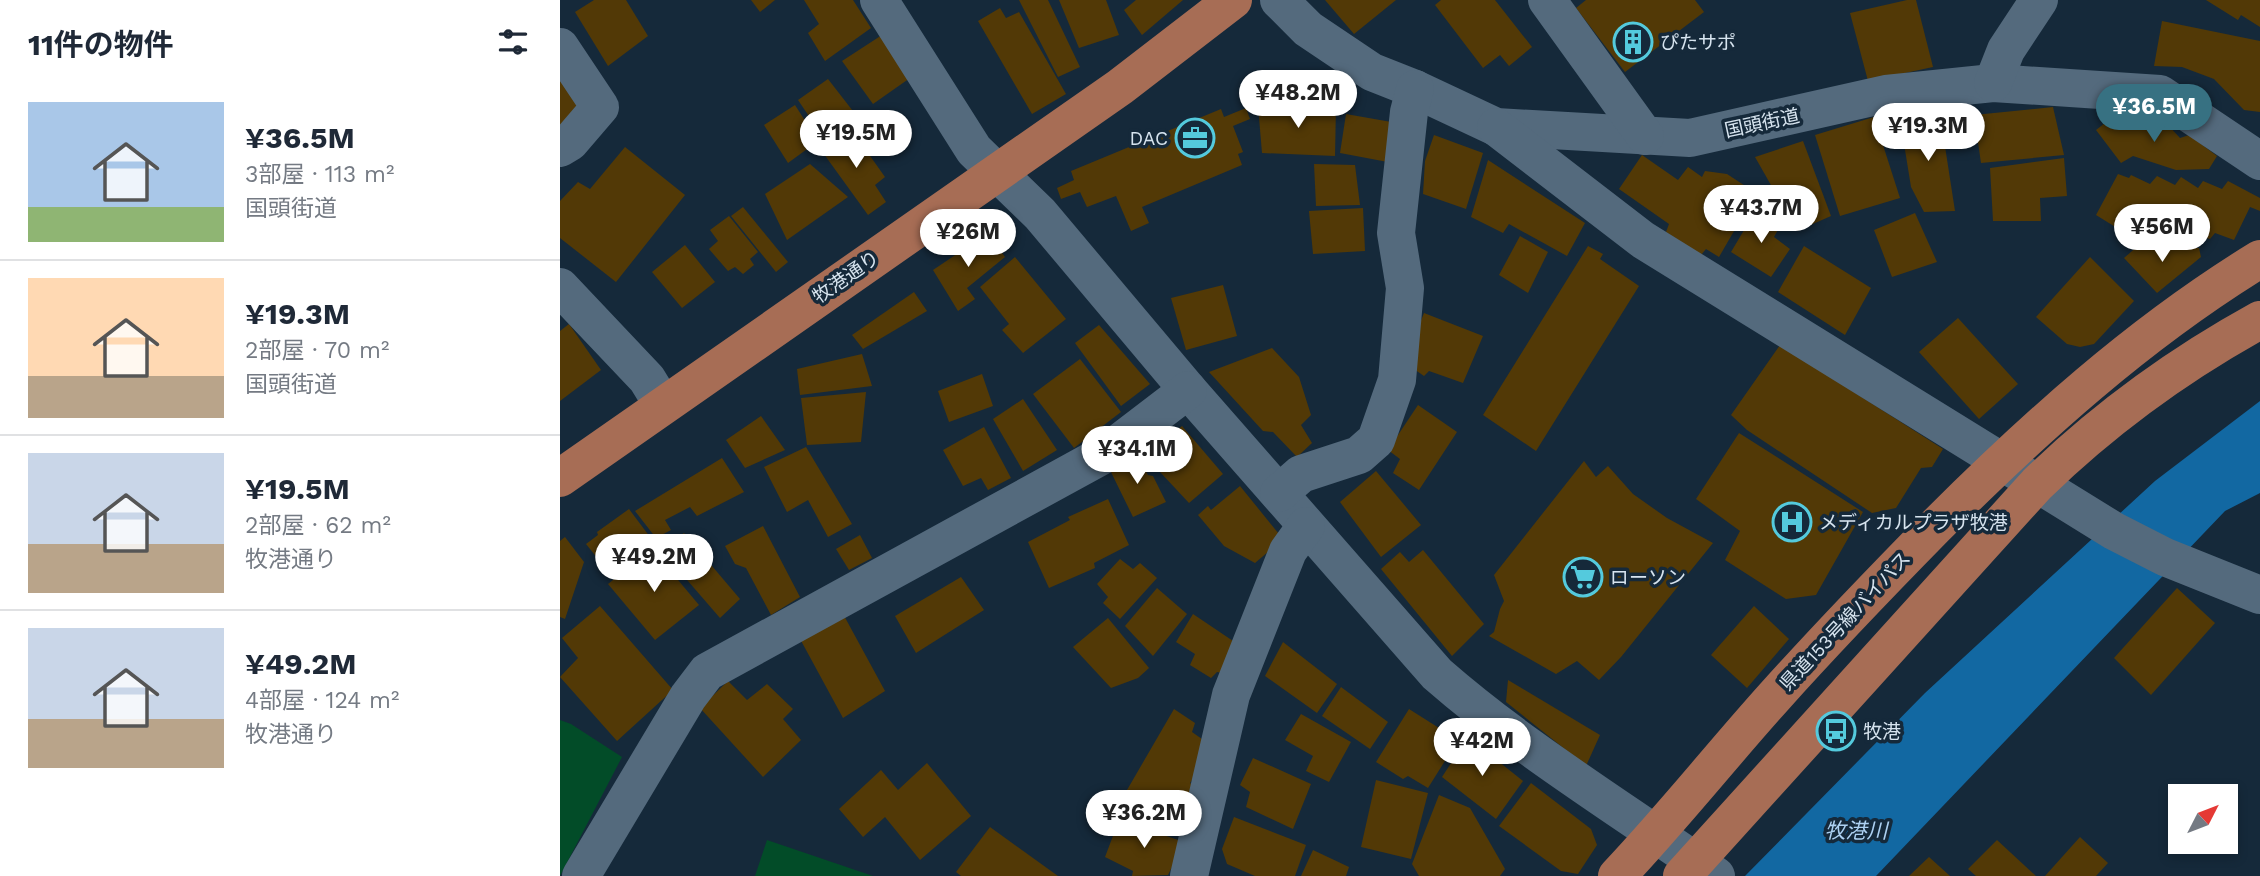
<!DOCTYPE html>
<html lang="ja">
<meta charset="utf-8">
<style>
body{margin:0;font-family:"Work Sans","Noto Sans JP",sans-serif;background:#f6f6f7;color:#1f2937;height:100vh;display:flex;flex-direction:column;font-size:26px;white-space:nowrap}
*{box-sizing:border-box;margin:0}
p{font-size:23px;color:#747a83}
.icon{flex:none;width:38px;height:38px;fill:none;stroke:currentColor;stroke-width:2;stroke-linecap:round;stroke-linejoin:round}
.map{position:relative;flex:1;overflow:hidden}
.drawer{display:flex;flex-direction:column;background:#fff;width:560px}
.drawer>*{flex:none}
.needle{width:46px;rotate:48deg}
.fabs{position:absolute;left:1608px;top:784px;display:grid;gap:14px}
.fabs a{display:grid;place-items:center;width:70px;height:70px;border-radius:0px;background:#fff;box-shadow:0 4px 10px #0003;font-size:35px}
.price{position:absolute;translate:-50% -60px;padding:0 16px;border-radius:24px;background:#fff;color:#222;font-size:23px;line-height:46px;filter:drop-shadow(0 2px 4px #0008)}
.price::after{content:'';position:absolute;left:50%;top:42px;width:21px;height:16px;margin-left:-10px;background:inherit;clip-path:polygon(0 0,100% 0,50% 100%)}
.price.on{background:#377182;color:#fff}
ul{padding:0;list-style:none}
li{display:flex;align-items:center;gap:21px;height:175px;padding:0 28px}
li+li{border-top:2px solid #e0e1e3}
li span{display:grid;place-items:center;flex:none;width:196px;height:140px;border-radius:0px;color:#555}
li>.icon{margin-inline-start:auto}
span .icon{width:84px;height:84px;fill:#fffc;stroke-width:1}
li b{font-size:30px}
h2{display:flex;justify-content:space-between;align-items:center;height:84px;padding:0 28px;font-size:30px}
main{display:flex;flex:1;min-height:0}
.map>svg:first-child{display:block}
</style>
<main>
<section class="drawer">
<h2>11件の物件<svg class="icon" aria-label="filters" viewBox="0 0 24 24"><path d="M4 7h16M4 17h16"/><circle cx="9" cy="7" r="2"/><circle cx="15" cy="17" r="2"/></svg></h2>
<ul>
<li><span style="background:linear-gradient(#a9c7e8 75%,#8fb573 0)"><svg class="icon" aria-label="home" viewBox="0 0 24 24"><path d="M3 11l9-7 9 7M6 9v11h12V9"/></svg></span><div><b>¥36.5M</b><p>3部屋 · 113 m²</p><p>国頭街道</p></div></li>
<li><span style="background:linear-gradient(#ffd9b3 70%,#b9a48a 0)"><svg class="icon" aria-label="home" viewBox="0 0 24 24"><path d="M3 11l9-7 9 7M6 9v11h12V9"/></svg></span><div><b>¥19.3M</b><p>2部屋 · 70 m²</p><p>国頭街道</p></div></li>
<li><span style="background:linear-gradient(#c9d6e8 65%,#b9a48a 0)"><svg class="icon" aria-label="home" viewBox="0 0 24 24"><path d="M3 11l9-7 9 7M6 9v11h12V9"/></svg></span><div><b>¥19.5M</b><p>2部屋 · 62 m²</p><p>牧港通り</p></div></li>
<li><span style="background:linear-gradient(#c9d6e8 65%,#b9a48a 0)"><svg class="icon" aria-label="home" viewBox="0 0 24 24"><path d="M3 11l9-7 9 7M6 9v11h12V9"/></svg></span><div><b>¥49.2M</b><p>4部屋 · 124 m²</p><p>牧港通り</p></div></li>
</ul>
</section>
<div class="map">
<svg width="1700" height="876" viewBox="0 0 1700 876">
<rect width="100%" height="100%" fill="#15293a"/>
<g fill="#024c28">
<polygon points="0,720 11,724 62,757 0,876"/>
<polygon points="207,840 313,876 195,876"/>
</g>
<polygon fill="#1268a2" points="1700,401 1700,493 1665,511 1316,876 1185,876 1365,693 1595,481"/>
<g fill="#523906">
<polygon points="34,0 66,0 88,36 48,66 15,12"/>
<polygon points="191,0 215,0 200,12"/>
<polygon points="244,0 293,0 311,28 265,61 248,33 259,24"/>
<polygon points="459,0 488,0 520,67 498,77"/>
<polygon points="499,0 546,0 559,35 519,48"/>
<polygon points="576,0 623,0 582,35 564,10"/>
<polygon points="765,0 836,0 794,34"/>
<polygon points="881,0 935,0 972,47 949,66 940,55 923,68 875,5"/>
<polygon points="1026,0 1135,0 1144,12 1065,72 1016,8"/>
<polygon points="1347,0 1356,0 1373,67 1308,81 1290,13"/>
<polygon points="1646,0 1700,0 1700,27 1681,15 1678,20"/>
<polygon points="440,8 446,18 459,12 506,94 472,114 418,21"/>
<polygon points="1602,21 1700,41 1700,112 1684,110 1654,79 1622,67 1594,66"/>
<polygon points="322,35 350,78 313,104 282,61"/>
<polygon points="0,74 25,111 0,128"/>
<polygon points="268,79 296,115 263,137 238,100"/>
<polygon points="235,105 258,141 228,163 204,125"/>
<polygon points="698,106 776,107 775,156 702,153"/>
<polygon points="1493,107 1504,155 1421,163 1414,115"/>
<polygon points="686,108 690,119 673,126 683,152 678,154 682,165 582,207 589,223 571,231 556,196 527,207 520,192 501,199 497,188 514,180 511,171 661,109 664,117"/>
<polygon points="1559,112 1570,125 1585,114 1598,128 1607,124 1620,138 1629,135 1657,156 1649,169 1616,170 1573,156 1561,163 1536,130"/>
<polygon points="786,114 837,123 833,163 780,153"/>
<polygon points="1380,114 1395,211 1364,212 1351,187 1340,119"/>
<polygon points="1314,117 1340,198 1280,216 1255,135"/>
<polygon points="291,129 325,177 315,185 326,202 308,215 261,150"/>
<polygon points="874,135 923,153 906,209 863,194 865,161"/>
<polygon points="1243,141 1271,216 1237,231 1195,157"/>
<polygon points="65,147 125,195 56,282 0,238 0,201 18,182 30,189"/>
<polygon points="1082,155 1118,180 1128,167 1142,177 1145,171 1167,174 1196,193 1159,257 1146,249 1141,255 1106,232 1109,224 1059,189"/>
<polygon points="1504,158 1507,196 1480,198 1481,221 1433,221 1430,168"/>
<polygon points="928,160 1025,223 1007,256 949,224 943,233 911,217"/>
<polygon points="250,164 288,197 227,240 205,194"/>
<polygon points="754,164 795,165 800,205 756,206"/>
<polygon points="1558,174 1569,178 1571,175 1590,184 1597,176 1615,185 1621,177 1638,188 1643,181 1662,189 1668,181 1700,198 1700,211 1690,207 1674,240 1655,233 1650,239 1629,233 1627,238 1611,232 1607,235 1580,228 1578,232 1559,226 1557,228 1536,215"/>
<polygon points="183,207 228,262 216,272 171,216"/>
<polygon points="803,208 805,251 753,254 749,211"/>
<polygon points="1196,210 1220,226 1214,237 1230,249 1211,277 1171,252"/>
<polygon points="1355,213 1377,262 1332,277 1314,230"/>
<polygon points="169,216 198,252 190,259 194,265 183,274 175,267 168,271 149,249 158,241 150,230"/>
<polygon points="428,233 445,257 407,288 415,299 398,311 373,270"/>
<polygon points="960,236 988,252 968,293 939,275"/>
<polygon points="125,245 155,282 122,308 92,272"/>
<polygon points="1579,245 1585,248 1639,248 1641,257 1597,293 1564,258"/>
<polygon points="1028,246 1043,254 1040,259 1079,286 976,451 923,415"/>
<polygon points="1244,246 1311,288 1285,335 1218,292"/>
<polygon points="455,257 506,319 463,353 442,330 449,324 420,287"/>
<polygon points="1530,257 1574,301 1534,344 1520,347 1507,344 1476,317"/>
<polygon points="663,285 677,336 626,350 611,298"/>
<polygon points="354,292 367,311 303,349 292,335"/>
<polygon points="864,313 923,336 903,383 869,371 864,376 851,367 846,358"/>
<polygon points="1398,318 1458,384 1419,419 1359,352"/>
<polygon points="9,324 41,370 0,401 0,331"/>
<polygon points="539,325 590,384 561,406 515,343"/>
<polygon points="1220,345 1383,449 1372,467 1361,468 1336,508 1312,513 1187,430 1171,415"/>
<polygon points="712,348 739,377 751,415 741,425 752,443 737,457 713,432 703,431 649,372"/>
<polygon points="302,354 312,386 240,395 237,369"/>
<polygon points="520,359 561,412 514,448 473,394"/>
<polygon points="422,374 433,406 389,422 378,391"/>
<polygon points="306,392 301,442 247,445 241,398"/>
<polygon points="463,399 497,450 463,471 433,419"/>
<polygon points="858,405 897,432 859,490 833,473 840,459 828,450"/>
<polygon points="201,416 225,450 185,468 166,440"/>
<polygon points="622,426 663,474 629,503 586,457"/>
<polygon points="424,427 451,478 428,490 421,478 403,486 383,450"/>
<polygon points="1179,433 1303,512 1256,595 1226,599 1165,560 1180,531 1136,499"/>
<polygon points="246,447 292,524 268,537 248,500 227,512 204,467"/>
<polygon points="575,454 588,475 593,476 606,502 573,517 549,468"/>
<polygon points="162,458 184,492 137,516 130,507 105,520 111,530 96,538 75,511"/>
<polygon points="1024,461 1036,477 1048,466 1073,494 1107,518 1153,543 1061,657 1039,680 1017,661 996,674 929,636 934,632 940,609 944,601 934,575"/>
<polygon points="816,471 861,525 821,557 780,502"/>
<polygon points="680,486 723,539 695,563 664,546 638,515 648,506 651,510"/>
<polygon points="548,499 569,545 534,563 535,568 489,588 468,542 510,520 508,517"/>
<polygon points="69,509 90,537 46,569 26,544 38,535 37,532"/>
<polygon points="203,526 240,597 211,615 186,568 175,564 165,546"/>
<polygon points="124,533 180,599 160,618 102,551"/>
<polygon points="300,535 312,558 289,570 276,549"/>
<polygon points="5,537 24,562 5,619 0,617 0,541"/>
<polygon points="92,549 139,605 95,640 48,584"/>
<polygon points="863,550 924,624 892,656 821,569 840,552 849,562"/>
<polygon points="560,559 573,569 580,563 597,578 560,619 543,603 548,597 537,584"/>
<polygon points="401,577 424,610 356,653 335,616"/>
<polygon points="597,588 627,614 593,656 565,626"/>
<polygon points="1617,588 1655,623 1591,695 1554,658"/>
<polygon points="40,606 113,690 57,741 0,677 18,658 2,638"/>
<polygon points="1194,606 1229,639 1187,688 1151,655"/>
<polygon points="282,612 325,691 283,718 239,637"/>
<polygon points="633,614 676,643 663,673 657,672 651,678 630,665 635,654 616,642"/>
<polygon points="548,618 589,668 578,678 551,688 513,647"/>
<polygon points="723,642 777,684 757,713 705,676"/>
<polygon points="948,680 1040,735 1026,766 946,702"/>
<polygon points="168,681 187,700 207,684 233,709 223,719 241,740 203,777 140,708"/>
<polygon points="781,687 828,722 810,749 762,716"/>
<polygon points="614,709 635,723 632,732 649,744 643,763 630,783 644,791 621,827 567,790"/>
<polygon points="849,709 898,740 868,788 848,776 843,779 816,762"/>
<polygon points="741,714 791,742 769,782 746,771 753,756 725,740"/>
<polygon points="908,737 963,781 936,819 882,777"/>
<polygon points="693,758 751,784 733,829 686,807 690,792 680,785"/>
<polygon points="367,763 411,816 360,860 325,817 303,837 279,809 321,770 338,790"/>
<polygon points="816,780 868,793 851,859 801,847"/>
<polygon points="971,783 1031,829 1037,845 1018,874 1001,871 939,826"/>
<polygon points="879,795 910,808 945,869 940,876 859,876 852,864"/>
<polygon points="674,817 746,845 735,876 695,876 667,864 662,849"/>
<polygon points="559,820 633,845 616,859 608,875 572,876 573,871 545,857"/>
<polygon points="430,827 498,876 401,876 396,872"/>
<polygon points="1520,837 1548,863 1536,876 1485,876"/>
<polygon points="1437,840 1476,876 1416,876 1408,869"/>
<polygon points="753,850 789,867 786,876 741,876"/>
<polygon points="1369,857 1390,876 1349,876"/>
</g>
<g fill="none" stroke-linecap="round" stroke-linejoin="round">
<g stroke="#546a7d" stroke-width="38">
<path d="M319,0l95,150 66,64 148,176 249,284c87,76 185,135 279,202"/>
<polyline points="719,0 748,29 812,72 855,89 936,127 1130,138 1326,94 1433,83 1600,94 1700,161"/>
<polyline points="987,0 1085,136"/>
<polyline points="0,47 40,107 10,142 0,148"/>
<polyline points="1433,83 1446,50 1479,0"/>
<polyline points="936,127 1083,240 1554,531 1605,557 1700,595"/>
<polyline points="0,287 87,379 103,405"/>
<polyline points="719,493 741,474 799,455 816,440 837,380 845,288 836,233 849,112 855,89"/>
<polyline points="21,876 128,697 147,672 543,455 628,390"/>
<polyline points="629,876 671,695 728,551 746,526"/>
</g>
<g stroke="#a76d55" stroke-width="38">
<polyline points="0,478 560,87 673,0"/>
<path d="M1057,876c54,-57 104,-120 157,-179 52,-58 106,-114 160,-169 100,-100 205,-195 326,-269"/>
<path d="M1122,876l355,-392c67,-65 141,-119 223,-164"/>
</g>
</g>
<defs>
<symbol id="building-ring" viewBox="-11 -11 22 22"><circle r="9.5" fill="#15293a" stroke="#54cadd" stroke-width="1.5"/><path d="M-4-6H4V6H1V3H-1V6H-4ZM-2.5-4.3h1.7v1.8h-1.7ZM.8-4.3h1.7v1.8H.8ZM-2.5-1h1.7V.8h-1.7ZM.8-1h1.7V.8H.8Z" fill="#54cadd"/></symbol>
<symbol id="office-ring" viewBox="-11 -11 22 22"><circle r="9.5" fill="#15293a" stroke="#54cadd" stroke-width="1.5"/><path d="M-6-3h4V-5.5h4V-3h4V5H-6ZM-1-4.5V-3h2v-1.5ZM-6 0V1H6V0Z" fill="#54cadd"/></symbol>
<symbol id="hospital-ring" viewBox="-11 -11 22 22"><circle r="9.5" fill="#15293a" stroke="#54cadd" stroke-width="1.5"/><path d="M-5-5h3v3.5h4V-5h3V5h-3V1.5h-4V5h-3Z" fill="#54cadd"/></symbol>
<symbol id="supermarket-ring" viewBox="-11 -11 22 22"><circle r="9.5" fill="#15293a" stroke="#54cadd" stroke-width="1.5"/><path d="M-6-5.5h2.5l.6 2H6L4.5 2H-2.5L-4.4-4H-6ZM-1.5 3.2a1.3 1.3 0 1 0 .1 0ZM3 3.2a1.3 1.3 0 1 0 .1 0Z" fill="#54cadd"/></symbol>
<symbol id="bus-ring" viewBox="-11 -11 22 22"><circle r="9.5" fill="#15293a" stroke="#54cadd" stroke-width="1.5"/><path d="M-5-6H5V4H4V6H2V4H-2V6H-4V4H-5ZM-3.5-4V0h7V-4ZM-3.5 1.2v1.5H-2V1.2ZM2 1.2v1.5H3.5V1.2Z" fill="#54cadd"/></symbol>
</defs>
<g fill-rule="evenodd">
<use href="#building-ring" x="1051" y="20" width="44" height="44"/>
<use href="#office-ring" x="613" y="116" width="44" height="44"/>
<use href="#hospital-ring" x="1210" y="500" width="44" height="44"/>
<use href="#supermarket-ring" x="1001" y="555" width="44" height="44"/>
<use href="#bus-ring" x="1254" y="709" width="44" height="44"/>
</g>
<g text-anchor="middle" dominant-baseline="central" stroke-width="7" stroke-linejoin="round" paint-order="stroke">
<g font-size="19" fill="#d7e4ef" stroke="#15293a" text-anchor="start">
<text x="1100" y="42">ぴたサポ</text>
<text x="608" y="138" text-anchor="end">DAC</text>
<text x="1259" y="522">メディカルプラザ牧港</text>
<text x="1050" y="577">ローソン</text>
<text x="1303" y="731">牧港</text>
</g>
<g font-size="19" fill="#d7e4ef" stroke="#15293a">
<text transform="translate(1202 123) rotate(-12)">国頭街道</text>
<text transform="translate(286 277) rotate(-35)">牧港通り</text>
<text transform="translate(1285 621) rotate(-47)">県道153号線バイパス</text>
</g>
<g font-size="21" font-style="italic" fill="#add1f2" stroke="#15293a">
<text x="1296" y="830">牧港川</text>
</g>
</g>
</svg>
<div class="fabs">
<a><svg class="needle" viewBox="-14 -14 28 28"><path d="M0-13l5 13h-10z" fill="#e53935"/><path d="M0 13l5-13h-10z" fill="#747a83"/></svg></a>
</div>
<b class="price" style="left:738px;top:130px">¥48.2M</b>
<b class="price on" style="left:1594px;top:144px">¥36.5M</b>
<b class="price" style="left:1368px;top:163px">¥19.3M</b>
<b class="price" style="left:296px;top:170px">¥19.5M</b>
<b class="price" style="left:1201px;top:245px">¥43.7M</b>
<b class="price" style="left:1602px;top:264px">¥56M</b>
<b class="price" style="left:408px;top:269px">¥26M</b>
<b class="price" style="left:577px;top:486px">¥34.1M</b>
<b class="price" style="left:94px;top:594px">¥49.2M</b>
<b class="price" style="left:922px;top:778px">¥42M</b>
<b class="price" style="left:584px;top:850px">¥36.2M</b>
</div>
</main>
